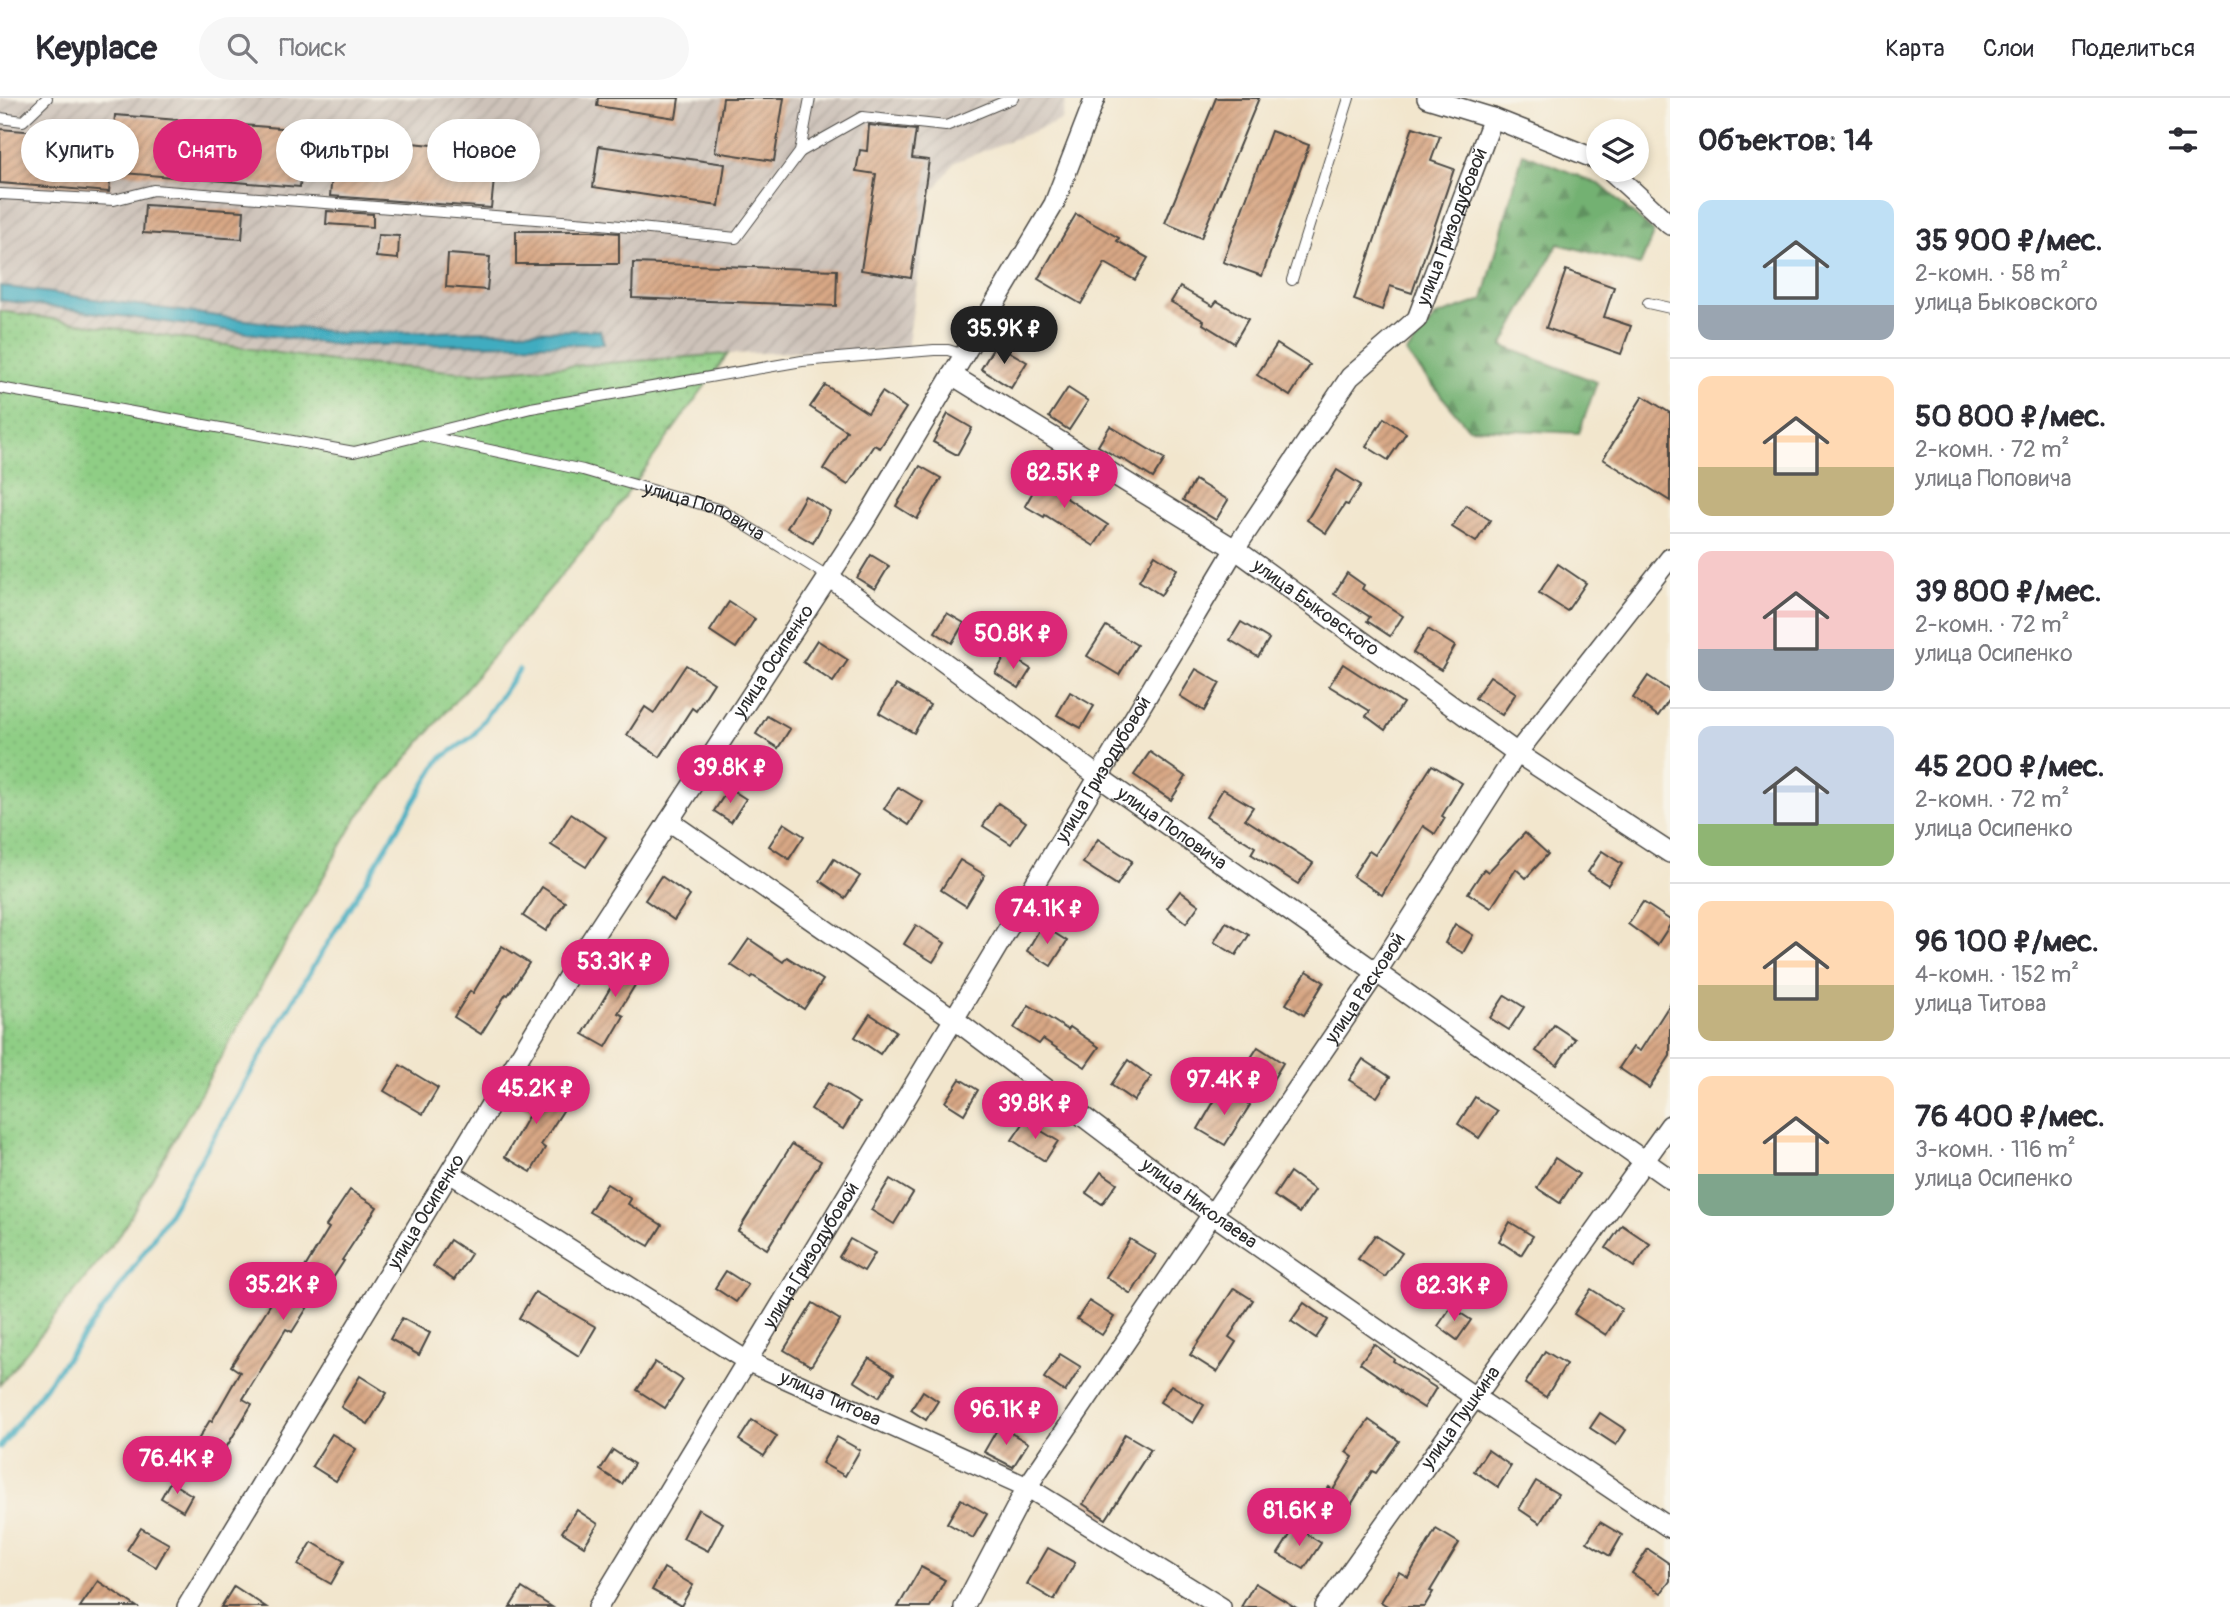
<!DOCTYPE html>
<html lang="ru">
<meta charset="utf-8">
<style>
body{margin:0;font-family:Pangolin,sans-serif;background:#f7f7f7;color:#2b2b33;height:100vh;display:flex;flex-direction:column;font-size:26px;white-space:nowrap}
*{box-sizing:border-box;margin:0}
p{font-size:23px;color:#7c7c81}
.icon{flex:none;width:38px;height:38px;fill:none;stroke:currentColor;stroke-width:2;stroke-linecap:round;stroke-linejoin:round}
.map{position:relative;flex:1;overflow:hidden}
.details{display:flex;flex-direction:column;background:#fff;width:560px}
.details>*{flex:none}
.banner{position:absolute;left:21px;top:21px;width:665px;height:63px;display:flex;gap:14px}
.buttons{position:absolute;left:1586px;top:21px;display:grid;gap:14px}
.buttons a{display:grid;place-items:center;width:63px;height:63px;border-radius:50%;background:#fff;box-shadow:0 4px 10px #0003;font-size:35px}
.price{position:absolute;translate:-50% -60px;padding:0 16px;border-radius:24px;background:#db2777;color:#fff;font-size:23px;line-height:46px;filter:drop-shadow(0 2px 4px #0008)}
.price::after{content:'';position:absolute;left:50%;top:42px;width:21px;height:16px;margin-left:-10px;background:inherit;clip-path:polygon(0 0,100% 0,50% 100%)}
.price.current{background:#222;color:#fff}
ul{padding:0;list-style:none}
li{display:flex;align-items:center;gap:21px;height:175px;padding:0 28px}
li+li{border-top:2px solid #e1e1e2}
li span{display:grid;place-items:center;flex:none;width:196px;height:140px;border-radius:14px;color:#555}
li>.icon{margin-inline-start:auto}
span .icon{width:84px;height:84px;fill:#fffc;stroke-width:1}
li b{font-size:30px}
h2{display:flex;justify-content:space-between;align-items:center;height:84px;padding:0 28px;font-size:30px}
.tag{padding:0 24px;border-radius:32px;background:#fff;box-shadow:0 4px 10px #0003;font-size:24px;line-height:63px}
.tag.current{background:#db2777;color:#fff}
header{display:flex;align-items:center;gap:42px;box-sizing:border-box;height:98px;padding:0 35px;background:#fff;border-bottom:2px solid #e1e1e2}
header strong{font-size:33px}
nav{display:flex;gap:38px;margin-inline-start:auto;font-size:24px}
.search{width:490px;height:63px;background:#f7f7f7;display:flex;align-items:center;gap:18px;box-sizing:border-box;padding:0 24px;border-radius:38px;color:#7c7c81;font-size:26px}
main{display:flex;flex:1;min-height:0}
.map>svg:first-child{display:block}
</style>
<header>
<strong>Keyplace</strong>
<div class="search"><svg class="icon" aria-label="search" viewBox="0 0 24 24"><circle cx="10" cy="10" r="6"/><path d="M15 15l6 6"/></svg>Поиск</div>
<nav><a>Карта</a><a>Слои</a><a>Поделиться</a></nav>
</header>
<main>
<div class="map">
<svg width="1670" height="1509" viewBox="0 0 1670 1509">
<defs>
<pattern id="industrial-furrows" width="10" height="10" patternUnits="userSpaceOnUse" patternTransform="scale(1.75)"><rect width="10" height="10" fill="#cdc2b9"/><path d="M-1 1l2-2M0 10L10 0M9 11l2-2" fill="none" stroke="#b0a79f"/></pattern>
<pattern id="grass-dots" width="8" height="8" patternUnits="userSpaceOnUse" patternTransform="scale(1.75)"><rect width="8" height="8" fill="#8fce85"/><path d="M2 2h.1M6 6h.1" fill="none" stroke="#7cb173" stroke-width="1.8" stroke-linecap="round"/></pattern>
<pattern id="forest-firs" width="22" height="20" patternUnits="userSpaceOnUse" patternTransform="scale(1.75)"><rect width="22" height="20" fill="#73b172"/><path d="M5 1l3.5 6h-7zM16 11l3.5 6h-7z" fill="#5f905e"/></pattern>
<pattern id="building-hatch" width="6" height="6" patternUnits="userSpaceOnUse" patternTransform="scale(1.75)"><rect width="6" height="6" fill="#d8a785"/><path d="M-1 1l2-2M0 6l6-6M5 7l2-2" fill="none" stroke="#af886d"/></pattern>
</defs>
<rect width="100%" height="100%" fill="#f7f3e8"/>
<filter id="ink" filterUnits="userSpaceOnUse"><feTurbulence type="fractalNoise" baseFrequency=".0143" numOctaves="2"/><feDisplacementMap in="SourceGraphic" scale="14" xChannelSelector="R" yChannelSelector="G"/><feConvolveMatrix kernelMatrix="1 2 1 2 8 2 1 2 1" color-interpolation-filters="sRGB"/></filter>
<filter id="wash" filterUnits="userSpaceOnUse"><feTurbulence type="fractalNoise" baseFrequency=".00686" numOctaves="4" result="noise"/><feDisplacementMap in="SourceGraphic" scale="28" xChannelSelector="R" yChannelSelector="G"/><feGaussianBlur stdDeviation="1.57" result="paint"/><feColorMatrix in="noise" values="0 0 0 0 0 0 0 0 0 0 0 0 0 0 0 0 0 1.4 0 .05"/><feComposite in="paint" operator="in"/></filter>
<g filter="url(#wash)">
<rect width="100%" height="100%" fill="#f2e6cd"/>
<polygon fill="url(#industrial-furrows)" points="0,0 1066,0 1062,22 955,64 930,97 907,251 728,256 475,275 338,264 0,213"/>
<polygon fill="url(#grass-dots)" stroke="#5d7c58" stroke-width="2" points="0,213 338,264 475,275 728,256 608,422 358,718 121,1135 0,1287"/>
<polygon fill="url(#forest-firs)" stroke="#4f6e4e" stroke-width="2" points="1523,55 1601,87 1654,134 1640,167 1558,146 1502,248 1597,284 1579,335 1468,330 1406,255 1436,218 1483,202"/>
<polygon fill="#41acc0" stroke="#366c76" stroke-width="2" points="0,188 340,235 600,232 604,246 338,247 0,202"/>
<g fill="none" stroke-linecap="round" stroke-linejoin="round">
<polyline stroke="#41acc0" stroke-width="5" points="0,1349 121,1188 167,1119 296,897 440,661 473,638 519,572"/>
</g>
<g id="blocks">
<g fill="url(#building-hatch)">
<polygon points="598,0 679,0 676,20 597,8"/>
<polygon points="723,0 784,0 774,63 715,54"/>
<polygon points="1216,0 1259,0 1201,140 1165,125"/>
<polygon points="115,17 305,32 300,89 111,74 109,94 0,85 0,31 113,40"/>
<polygon points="869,27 916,32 912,60 929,62 911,180 861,172 876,76 856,73 860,52 867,53"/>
<polygon points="1413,29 1440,38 1431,63 1454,71 1412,195 1390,188 1382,212 1354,202"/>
<polygon points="1271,33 1309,47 1262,178 1223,164"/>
<polygon points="336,38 497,53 491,110 330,98"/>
<polygon points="599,48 725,66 719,108 593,89"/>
<polygon points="145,107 244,113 242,141 143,135"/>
<polygon points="327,113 373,116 373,129 326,126"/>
<polygon points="1076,116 1119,140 1117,143 1148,160 1135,182 1105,165 1081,206 1038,181"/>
<polygon points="516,133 592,133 619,135 619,166 516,166"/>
<polygon points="378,137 399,138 398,161 376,159"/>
<polygon points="448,156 490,159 487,192 446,189"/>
<polygon points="633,165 837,172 836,208 632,200"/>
<polygon points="1566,172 1614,189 1604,219 1631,228 1621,256 1546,230"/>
<polygon points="1180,189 1213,208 1217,203 1248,221 1234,245 1203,226 1204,223 1171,204"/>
<polygon points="996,246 1027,264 1011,290 981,271"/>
<polygon points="1277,246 1310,267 1290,298 1257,277"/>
<polygon points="825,287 868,315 882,294 906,310 880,350 874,347 848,387 823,371 847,333 810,309"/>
<polygon points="1068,290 1088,303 1069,332 1049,319"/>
<polygon points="1643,298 1670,315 1670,403 1603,361"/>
<polygon points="948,316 972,330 957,357 933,344"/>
<polygon points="1384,320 1406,335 1388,362 1366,348"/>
<polygon points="1110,328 1165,361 1153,380 1121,360 1120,361 1098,348"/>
<polygon points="920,368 941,380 917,421 896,408"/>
<polygon points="1337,372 1361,387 1348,407 1345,406 1326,435 1307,422"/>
<polygon points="1044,374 1063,384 1057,394 1108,427 1094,448 1045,417 1044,419 1025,408"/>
<polygon points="1195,382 1228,402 1216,422 1183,402"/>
<polygon points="805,398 830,413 813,445 787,430"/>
<polygon points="1466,407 1490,422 1476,444 1452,429"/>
<polygon points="871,457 889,468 875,491 857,480"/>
<polygon points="1155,457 1177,471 1161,497 1139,483"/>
<polygon points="1558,466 1586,485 1567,513 1539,495"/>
<polygon points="1347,475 1364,487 1362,491 1403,518 1390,538 1367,523 1370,519 1334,496"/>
<polygon points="729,504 755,521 736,550 710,533"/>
<polygon points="947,515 964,525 952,545 935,534"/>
<polygon points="1241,524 1269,541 1258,559 1230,542"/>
<polygon points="1106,528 1137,547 1119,577 1087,558"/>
<polygon points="1428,531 1455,548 1441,572 1413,555"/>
<polygon points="817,542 848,562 833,584 803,564"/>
<polygon points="1007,556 1031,571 1019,590 995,575"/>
<polygon points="1343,566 1403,605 1385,632 1366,618 1370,613 1329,588"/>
<polygon points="686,567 714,585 696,613 692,610 660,659 627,637 645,609 654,615"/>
<polygon points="1196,571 1220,585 1204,613 1180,598"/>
<polygon points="1490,578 1516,595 1502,617 1475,600"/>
<polygon points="1648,578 1670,593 1670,601 1658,618 1633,600"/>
<polygon points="896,587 930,607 914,635 879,615"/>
<polygon points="1070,594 1094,608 1081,630 1057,617"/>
<polygon points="767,618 790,631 778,650 756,636"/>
<polygon points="1150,654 1186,679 1171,702 1134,677"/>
<polygon points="1432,667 1462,685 1442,718 1445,720 1435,736 1423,728 1382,797 1353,778 1369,753 1375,757"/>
<polygon points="898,689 923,704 909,727 884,711"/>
<polygon points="729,690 746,701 731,724 714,713"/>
<polygon points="1223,691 1253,709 1245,721 1313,765 1298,786 1251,756 1255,749 1206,719"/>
<polygon points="998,705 1026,724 1011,746 983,728"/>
<polygon points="571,716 606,739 586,769 551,747"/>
<polygon points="784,725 804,738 789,761 769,748"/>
<polygon points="1525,735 1548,756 1526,780 1516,771 1491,810 1468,795 1484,771 1488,774"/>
<polygon points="1098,741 1132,763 1117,787 1083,765"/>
<polygon points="1602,753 1622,766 1608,787 1588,774"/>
<polygon points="834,761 860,778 845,800 820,783"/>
<polygon points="960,762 985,777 966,808 941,792"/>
<polygon points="661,778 690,798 674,822 645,802"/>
<polygon points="542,789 565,804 546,833 523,818"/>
<polygon points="1180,793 1199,807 1186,825 1167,810"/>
<polygon points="1643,804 1670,822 1670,827 1657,847 1628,826"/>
<polygon points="1226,824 1249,837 1236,857 1214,844"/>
<polygon points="1455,826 1473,837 1463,855 1445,845"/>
<polygon points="916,827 945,845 933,864 904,846"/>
<polygon points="1042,827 1067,843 1051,868 1027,853"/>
<polygon points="749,841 783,864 787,859 823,882 804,911 753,878 751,880 731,867"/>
<polygon points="502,848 529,865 508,897 506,896 481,936 454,919 470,893 473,895"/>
<polygon points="619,853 646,869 618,915 624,918 606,949 583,936 615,882 605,876"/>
<polygon points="1307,873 1324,884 1304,917 1286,906"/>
<polygon points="1505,897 1524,909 1509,932 1490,920"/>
<polygon points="1670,906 1670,958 1649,990 1619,970 1633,949 1640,953"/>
<polygon points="1029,907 1068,932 1070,929 1099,949 1085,969 1043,941 1039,946 1014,930"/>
<polygon points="870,916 896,933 880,956 855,939"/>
<polygon points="1554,927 1575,941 1557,967 1536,953"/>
<polygon points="1258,949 1283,965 1269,988 1243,972"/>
<polygon points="1363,961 1390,979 1377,999 1349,982"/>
<polygon points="1128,962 1151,979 1134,1003 1111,987"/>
<polygon points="400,967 438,990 423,1016 384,993"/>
<polygon points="960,981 978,992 964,1016 945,1004"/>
<polygon points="534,983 568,1005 541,1047 545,1050 531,1074 505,1059 531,1013 520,1006"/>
<polygon points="828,985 859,1005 843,1031 811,1011"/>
<polygon points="1222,990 1250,1007 1225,1047 1198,1031"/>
<polygon points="1475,999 1497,1013 1479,1040 1458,1026"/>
<polygon points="1025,1023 1058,1043 1045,1063 1012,1042"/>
<polygon points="792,1046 821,1063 767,1151 738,1133"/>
<polygon points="1555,1060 1579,1076 1560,1105 1537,1090"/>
<polygon points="1101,1074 1117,1085 1102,1106 1086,1095"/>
<polygon points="1290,1074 1315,1092 1299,1115 1274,1098"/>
<polygon points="890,1081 913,1095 894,1126 871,1112"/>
<polygon points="607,1086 631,1101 628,1106 662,1127 649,1148 589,1114"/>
<polygon points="350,1092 377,1109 342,1162 344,1163 331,1183 326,1180 292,1234 286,1231 243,1301 252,1306 214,1370 190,1355 210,1322 212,1323 240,1274 231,1268 291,1174 299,1179 329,1130 326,1128"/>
<polygon points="1510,1124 1533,1138 1521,1157 1499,1143"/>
<polygon points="1622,1127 1650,1146 1634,1169 1606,1150"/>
<polygon points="1375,1137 1402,1155 1385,1179 1358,1161"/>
<polygon points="850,1141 875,1155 864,1173 839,1159"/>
<polygon points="1130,1141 1156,1157 1131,1196 1106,1179"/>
<polygon points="450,1142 471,1156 454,1182 433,1168"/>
<polygon points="726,1173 748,1187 736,1204 715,1190"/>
<polygon points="1234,1190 1253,1202 1229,1239 1236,1244 1217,1274 1190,1257"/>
<polygon points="1591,1191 1622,1211 1606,1237 1574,1216"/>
<polygon points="535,1194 596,1229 579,1258 519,1220"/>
<polygon points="1089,1203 1114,1219 1102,1237 1077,1221"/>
<polygon points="813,1205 840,1222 811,1268 784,1252"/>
<polygon points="1304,1205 1328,1222 1316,1240 1291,1223"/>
<polygon points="1451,1209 1471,1222 1457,1242 1438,1228"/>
<polygon points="402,1220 430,1235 419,1257 390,1241"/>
<polygon points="1374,1246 1394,1261 1393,1263 1436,1290 1424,1310 1399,1294 1400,1293 1360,1265"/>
<polygon points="1545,1253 1566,1266 1546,1299 1525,1286"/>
<polygon points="1060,1256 1081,1269 1065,1294 1044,1280"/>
<polygon points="869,1260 894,1276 879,1299 854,1283"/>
<polygon points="655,1264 683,1282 665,1310 637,1292"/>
<polygon points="360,1278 387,1295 368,1326 341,1309"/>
<polygon points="1171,1287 1204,1307 1193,1325 1160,1304"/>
<polygon points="923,1293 938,1303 926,1322 911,1312"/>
<polygon points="1600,1315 1626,1332 1616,1347 1590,1330"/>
<polygon points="752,1322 777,1338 764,1358 739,1342"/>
<polygon points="1369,1322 1399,1343 1376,1375 1372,1373 1341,1423 1317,1407 1329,1389 1333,1392 1353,1359 1346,1354"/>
<polygon points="999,1328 1028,1345 1013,1369 984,1354"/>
<polygon points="332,1336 356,1351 336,1383 312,1368"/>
<polygon points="1125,1336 1151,1351 1106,1421 1083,1406 1111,1363"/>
<polygon points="837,1339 860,1352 845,1378 822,1365"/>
<polygon points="613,1352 634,1366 622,1386 600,1372"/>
<polygon points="1488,1352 1511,1368 1498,1389 1474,1373"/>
<polygon points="1536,1383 1558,1396 1540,1425 1519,1411"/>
<polygon points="170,1384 192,1397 183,1413 161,1400"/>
<polygon points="961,1401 987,1416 973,1440 947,1425"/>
<polygon points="698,1411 723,1425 708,1453 683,1440"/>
<polygon points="577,1412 598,1426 584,1448 562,1434"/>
<polygon points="1600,1424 1622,1437 1610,1458 1587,1444"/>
<polygon points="1295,1429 1321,1445 1304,1471 1278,1456"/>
<polygon points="141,1430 169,1446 156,1469 127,1452"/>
<polygon points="1436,1431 1459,1445 1430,1493 1433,1494 1424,1509 1389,1509 1381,1504 1399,1474 1408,1479"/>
<polygon points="312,1444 344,1463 331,1486 298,1467"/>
<polygon points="1048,1450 1075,1465 1054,1502 1027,1486"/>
<polygon points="1648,1451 1670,1466 1670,1483 1661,1495 1632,1475"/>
<polygon points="921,1469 945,1482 930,1509 898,1509"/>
<polygon points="664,1470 693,1487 681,1508 652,1492"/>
<polygon points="98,1483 137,1509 80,1509"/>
<polygon points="1255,1485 1295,1509 1241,1509"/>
<polygon points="234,1488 266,1509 221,1509"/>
<polygon points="522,1490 552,1509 510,1509"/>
</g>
</g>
</g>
<g filter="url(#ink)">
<use href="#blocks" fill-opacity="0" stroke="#494743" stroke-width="2"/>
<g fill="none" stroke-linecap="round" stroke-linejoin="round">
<defs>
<g id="service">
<polyline points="0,20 23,23 47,0"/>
<polyline points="800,54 862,19 946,28 1013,0"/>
<polyline points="0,96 114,102 153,92 601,126 736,140 800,54 810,0"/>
<polyline points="1292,182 1349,0"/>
<polyline points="1648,205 1670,210"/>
<polyline points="0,290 354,354 531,310 802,263 934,252 948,252 964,257"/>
<path id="s1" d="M425,338l158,34 138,40 108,67"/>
</g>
<g id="minor">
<polyline points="1427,0 1493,20 1598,62"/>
<polyline points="1610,72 1670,127"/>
<path id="s2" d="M952,277l283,174 282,204 153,100"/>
<path id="s3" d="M829,479l270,200 571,402"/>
<path id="s4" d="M669,723l285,198 258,195 264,184 194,130"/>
<path id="s5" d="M450,1075l297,188 280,126 194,120"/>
<path id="s6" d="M187,1509l391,-647 287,-439 189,-317 41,-106"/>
<path id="s7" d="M598,1509l356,-588 281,-470 115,-172 67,-58 76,-201"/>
<path id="s8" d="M964,1509l63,-120 349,-514 141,-220 153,-195"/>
<path id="s9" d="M1325,1509l345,-482"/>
</g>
</defs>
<use href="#service" stroke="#494743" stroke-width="12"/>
<use href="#minor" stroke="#494743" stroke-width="22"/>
<use href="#service" stroke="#fff" stroke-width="10"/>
<use href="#minor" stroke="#fff" stroke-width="19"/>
</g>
</g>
<g text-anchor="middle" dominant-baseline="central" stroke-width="5" stroke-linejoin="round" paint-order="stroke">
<g font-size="19" fill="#2b2b2b" stroke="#f7f3e8">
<text stroke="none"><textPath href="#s7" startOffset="1629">улица Гризодубовой</textPath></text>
<text stroke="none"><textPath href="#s1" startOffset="290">улица Поповича</textPath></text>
<text stroke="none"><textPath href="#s2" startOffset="432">улица Быковского</textPath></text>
<text stroke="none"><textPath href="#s6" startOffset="1113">улица Осипенко</textPath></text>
<text stroke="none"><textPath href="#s7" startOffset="978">улица Гризодубовой</textPath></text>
<text stroke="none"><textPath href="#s3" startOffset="425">улица Поповича</textPath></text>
<text stroke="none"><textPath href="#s8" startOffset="738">улица Расковой</textPath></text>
<text stroke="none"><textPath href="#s4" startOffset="654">улица Николаева</textPath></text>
<text stroke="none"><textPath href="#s6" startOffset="462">улица Осипенко</textPath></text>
<text stroke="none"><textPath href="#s7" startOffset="411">улица Гризодубовой</textPath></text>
<text stroke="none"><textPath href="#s5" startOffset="443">улица Титова</textPath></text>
<text stroke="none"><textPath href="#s9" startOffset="233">улица Пушкина</textPath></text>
</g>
</g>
</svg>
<div class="buttons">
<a><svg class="icon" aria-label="layers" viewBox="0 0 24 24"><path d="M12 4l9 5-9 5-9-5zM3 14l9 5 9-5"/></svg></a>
</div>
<b class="price current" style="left:1004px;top:268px">35.9K ₽</b>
<b class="price" style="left:1064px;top:412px">82.5K ₽</b>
<b class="price" style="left:1013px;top:573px">50.8K ₽</b>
<b class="price" style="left:730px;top:707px">39.8K ₽</b>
<b class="price" style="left:1047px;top:848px">74.1K ₽</b>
<b class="price" style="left:615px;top:901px">53.3K ₽</b>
<b class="price" style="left:1224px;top:1019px">97.4K ₽</b>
<b class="price" style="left:536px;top:1028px">45.2K ₽</b>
<b class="price" style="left:1035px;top:1043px">39.8K ₽</b>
<b class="price" style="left:283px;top:1224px">35.2K ₽</b>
<b class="price" style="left:1454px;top:1225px">82.3K ₽</b>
<b class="price" style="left:1006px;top:1349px">96.1K ₽</b>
<b class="price" style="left:177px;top:1398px">76.4K ₽</b>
<b class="price" style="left:1299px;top:1450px">81.6K ₽</b>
<div class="banner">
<a class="tag">Купить</a>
<a class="tag current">Снять</a>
<a class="tag">Фильтры</a>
<a class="tag">Новое</a>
</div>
</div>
<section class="details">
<h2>Объектов: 14<svg class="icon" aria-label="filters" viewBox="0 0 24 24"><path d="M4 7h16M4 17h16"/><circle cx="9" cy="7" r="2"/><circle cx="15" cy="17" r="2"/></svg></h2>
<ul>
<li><span style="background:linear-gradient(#bfe0f5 75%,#9aa5b1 0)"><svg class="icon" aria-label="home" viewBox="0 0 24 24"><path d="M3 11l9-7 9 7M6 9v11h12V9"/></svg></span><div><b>35 900 ₽/мес.</b><p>2-комн. · 58 m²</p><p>улица Быковского</p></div></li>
<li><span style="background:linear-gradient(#ffd9b3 65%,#c2b280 0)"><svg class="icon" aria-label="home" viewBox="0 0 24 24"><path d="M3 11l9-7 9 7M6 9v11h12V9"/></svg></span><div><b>50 800 ₽/мес.</b><p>2-комн. · 72 m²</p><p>улица Поповича</p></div></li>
<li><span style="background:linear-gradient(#f6c9c9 70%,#9aa5b1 0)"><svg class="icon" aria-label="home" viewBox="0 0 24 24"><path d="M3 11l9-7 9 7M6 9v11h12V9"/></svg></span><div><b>39 800 ₽/мес.</b><p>2-комн. · 72 m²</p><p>улица Осипенко</p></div></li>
<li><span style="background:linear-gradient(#c9d6e8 70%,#8fb573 0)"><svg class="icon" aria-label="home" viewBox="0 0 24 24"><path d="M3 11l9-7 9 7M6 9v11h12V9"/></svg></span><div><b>45 200 ₽/мес.</b><p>2-комн. · 72 m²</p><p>улица Осипенко</p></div></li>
<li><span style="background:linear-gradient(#ffd9b3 60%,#c2b280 0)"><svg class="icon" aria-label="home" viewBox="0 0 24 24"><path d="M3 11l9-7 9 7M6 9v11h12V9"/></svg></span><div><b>96 100 ₽/мес.</b><p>4-комн. · 152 m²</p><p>улица Титова</p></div></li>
<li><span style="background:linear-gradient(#ffd9b3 70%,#7fa58c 0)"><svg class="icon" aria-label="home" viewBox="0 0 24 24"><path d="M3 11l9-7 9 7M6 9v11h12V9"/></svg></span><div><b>76 400 ₽/мес.</b><p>3-комн. · 116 m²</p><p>улица Осипенко</p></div></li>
</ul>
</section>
</main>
